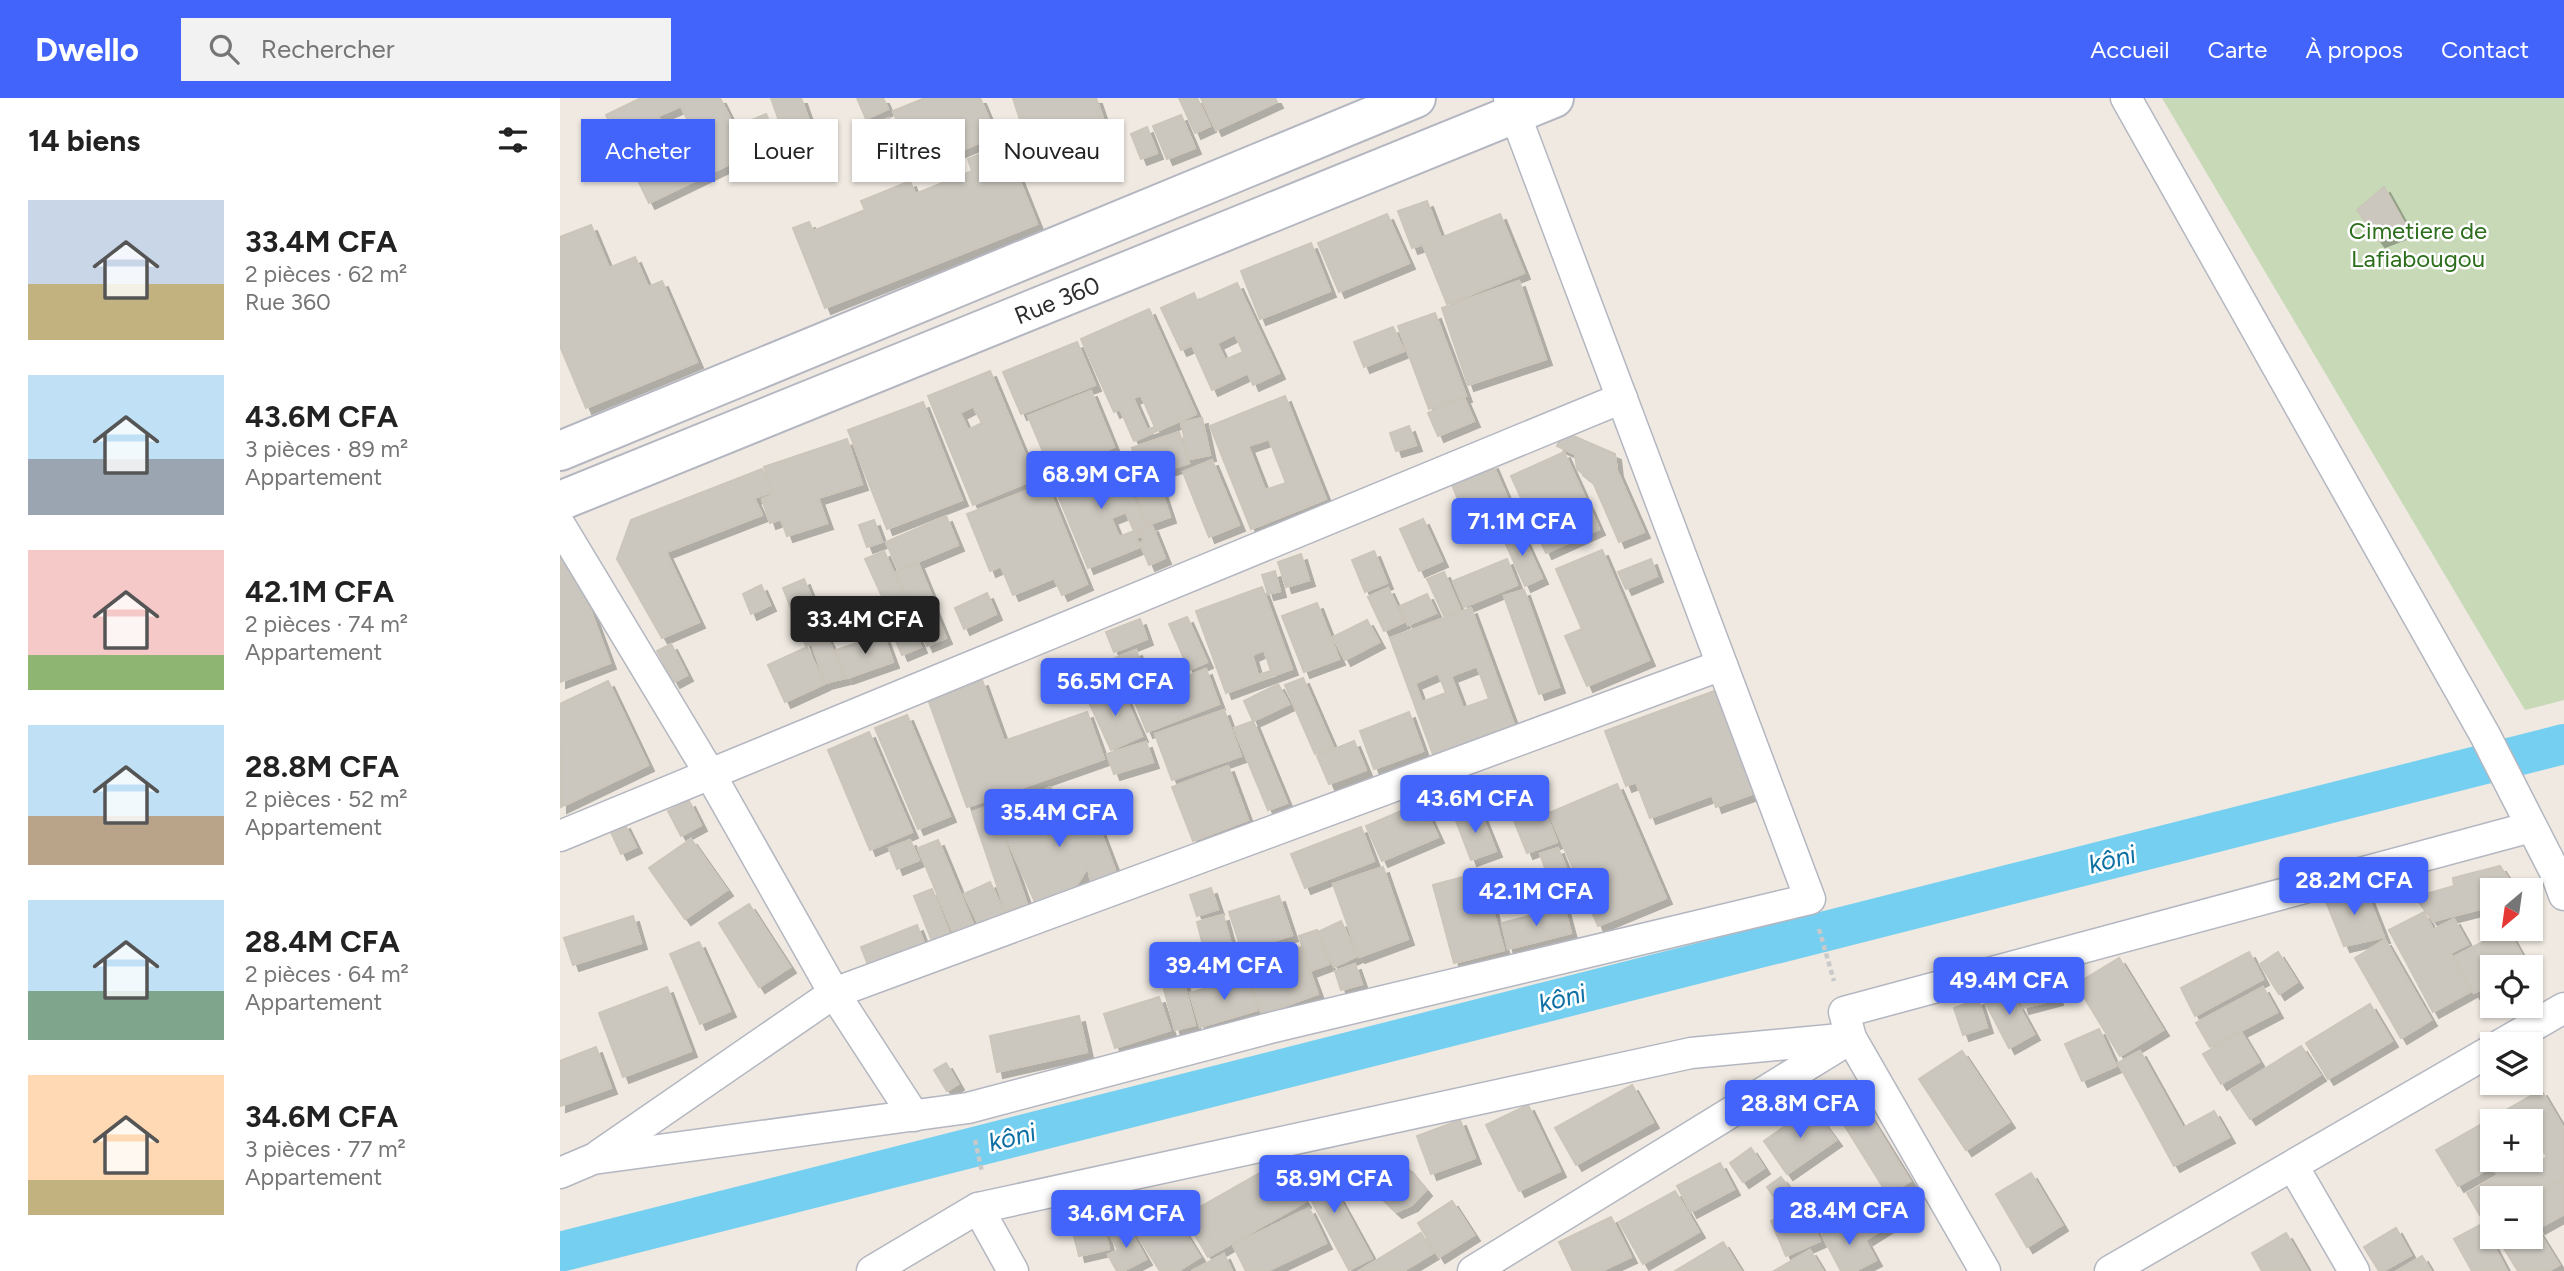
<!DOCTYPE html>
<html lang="fr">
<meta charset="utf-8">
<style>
body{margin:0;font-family:Figtree,sans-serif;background:#f2f2f2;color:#222;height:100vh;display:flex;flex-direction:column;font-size:26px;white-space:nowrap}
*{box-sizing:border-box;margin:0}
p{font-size:23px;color:#767676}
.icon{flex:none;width:38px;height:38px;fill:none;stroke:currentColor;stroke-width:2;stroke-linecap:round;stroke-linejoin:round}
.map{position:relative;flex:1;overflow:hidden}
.details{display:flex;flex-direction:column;background:#fff;width:560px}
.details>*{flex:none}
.top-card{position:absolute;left:21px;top:21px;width:665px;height:63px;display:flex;gap:14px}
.needle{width:46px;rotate:209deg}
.tools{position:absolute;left:1920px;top:780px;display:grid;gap:14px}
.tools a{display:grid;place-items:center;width:63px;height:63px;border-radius:0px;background:#fff;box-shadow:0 2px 5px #0004;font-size:35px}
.price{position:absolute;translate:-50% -60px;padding:0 16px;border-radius:7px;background:#4264fb;color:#fff;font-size:23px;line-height:46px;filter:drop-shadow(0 2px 4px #0008)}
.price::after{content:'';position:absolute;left:50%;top:42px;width:21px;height:16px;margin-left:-10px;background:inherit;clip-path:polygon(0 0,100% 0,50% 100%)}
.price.selected{background:#222;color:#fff}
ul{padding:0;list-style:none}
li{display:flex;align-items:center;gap:21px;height:175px;padding:0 28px}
li span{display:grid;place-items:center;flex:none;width:196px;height:140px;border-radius:0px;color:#555}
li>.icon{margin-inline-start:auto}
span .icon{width:84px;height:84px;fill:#fffc;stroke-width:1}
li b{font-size:30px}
h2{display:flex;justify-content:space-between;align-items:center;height:84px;padding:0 28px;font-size:30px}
.chip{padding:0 24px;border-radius:0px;background:#fff;box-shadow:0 2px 5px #0004;font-size:24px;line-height:63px}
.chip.selected{background:#4264fb;color:#fff}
header{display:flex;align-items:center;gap:42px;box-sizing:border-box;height:98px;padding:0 35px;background:#4264fb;color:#fff}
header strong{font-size:33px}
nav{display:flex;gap:38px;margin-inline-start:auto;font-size:24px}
.search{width:490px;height:63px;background:#f2f2f2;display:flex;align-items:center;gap:18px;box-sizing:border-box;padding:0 24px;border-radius:0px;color:#767676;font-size:26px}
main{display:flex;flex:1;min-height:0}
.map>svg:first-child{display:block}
</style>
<header>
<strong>Dwello</strong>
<div class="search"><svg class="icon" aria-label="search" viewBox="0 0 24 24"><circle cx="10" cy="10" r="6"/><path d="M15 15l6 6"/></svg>Rechercher</div>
<nav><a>Accueil</a><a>Carte</a><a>À propos</a><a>Contact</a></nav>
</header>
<main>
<section class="details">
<h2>14 biens<svg class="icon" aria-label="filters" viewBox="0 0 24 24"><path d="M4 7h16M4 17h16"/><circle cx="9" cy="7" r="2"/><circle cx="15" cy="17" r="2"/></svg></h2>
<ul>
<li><span style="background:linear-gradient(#c9d6e8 60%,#c2b280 0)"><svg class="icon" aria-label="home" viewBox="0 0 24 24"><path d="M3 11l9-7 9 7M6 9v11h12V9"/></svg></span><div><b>33.4M CFA</b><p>2 pièces · 62 m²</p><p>Rue 360</p></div></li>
<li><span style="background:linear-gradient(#bfe0f5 60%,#9aa5b1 0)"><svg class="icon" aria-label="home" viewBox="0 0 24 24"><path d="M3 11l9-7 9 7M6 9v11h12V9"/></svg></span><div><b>43.6M CFA</b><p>3 pièces · 89 m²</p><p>Appartement</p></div></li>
<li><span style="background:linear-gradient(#f6c9c9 75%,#8fb573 0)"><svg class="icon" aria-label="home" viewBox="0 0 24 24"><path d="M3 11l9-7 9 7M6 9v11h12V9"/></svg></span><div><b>42.1M CFA</b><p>2 pièces · 74 m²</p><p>Appartement</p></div></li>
<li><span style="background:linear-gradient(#bfe0f5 65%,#b9a48a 0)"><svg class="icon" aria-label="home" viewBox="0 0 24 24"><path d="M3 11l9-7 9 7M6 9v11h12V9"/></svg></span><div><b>28.8M CFA</b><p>2 pièces · 52 m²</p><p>Appartement</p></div></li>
<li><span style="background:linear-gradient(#bfe0f5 65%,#7fa58c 0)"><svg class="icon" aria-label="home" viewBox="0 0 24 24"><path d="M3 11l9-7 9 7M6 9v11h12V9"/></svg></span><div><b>28.4M CFA</b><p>2 pièces · 64 m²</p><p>Appartement</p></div></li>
<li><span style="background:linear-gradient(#ffd9b3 75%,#c2b280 0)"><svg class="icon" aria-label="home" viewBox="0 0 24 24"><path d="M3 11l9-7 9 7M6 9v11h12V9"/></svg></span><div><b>34.6M CFA</b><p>3 pièces · 77 m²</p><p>Appartement</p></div></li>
</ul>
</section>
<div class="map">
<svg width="2004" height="1173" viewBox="0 0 2004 1173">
<defs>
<filter id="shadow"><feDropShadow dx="6" dy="6" stdDeviation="0" flood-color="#0004"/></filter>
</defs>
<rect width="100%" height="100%" fill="#efe9e1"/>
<polygon fill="#c8d9b8" points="1602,0 2004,0 2004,602 1965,612"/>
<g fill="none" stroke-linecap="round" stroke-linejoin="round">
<polyline stroke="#75cff0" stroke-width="40" points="0,1154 2004,646"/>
</g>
<g fill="#cbc7bf" stroke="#cbc5ba" stroke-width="2" fill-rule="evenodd" filter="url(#shadow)">
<path d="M81,0h79l28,57 -99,48 -43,-88zM121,8l17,36 -23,11 -17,-37z"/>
<polygon points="211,0 241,0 252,31 225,40"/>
<polygon points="297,0 323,0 328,11 306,21"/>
<polygon points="365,0 420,0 436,38 356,71 333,13"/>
<polygon points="453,0 536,0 553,50 477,75"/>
<polygon points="619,0 637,0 650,28 635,35"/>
<polygon points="641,0 715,0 717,4 656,32"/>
<polygon points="206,16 222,53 203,61 187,24"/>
<polygon points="621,17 635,50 607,61 593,28"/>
<polygon points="329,20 348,70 328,77 310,27"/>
<polygon points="587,29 597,55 581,61 571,36"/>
<polygon points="445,46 477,126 265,210 233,130 249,124 253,133 305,112 301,103 350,83 355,96 412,73 408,61"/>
<polygon points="1824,89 1848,132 1819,143 1797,112"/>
<polygon points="867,103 881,140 852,150 838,113"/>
<polygon points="827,116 849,165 779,194 758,145"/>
<polygon points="940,116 964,175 887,206 863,147"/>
<polygon points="31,127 49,170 75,159 88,189 102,183 137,264 26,310 0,248 0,139"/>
<polygon points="751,145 770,193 700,221 681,173"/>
<polygon points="959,183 986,261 908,287 882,210"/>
<path d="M677,185l42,90 -26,12 -5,-12 -36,17 -20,-45 -11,5 -20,-42 33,-15 3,8zM675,236l8,18 -18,8 -8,-17z"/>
<path d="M589,211l47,105 -62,27 -14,-32 -6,3 -33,-73zM581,297l14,32 -8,3 -14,-32z"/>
<polygon points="875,215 906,298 869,311 838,228"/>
<polygon points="833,229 844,253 804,269 794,244"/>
<polygon points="517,244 535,287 461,316 443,274"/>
<path d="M430,273l45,108 -62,26 -45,-109zM413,308l9,17 -14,7 -8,-17z"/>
<polygon points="531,293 554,349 492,375 468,318"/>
<path d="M725,298l41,103 -75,30 -41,-103zM709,341l17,44 -21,7 -17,-44z"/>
<polygon points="904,300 914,323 878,338 868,315"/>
<polygon points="363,304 402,402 327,431 288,332"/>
<polygon points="642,320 650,357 629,361 621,325"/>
<polygon points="849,328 856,347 836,353 830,335"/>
<polygon points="619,334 629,365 582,380 572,350"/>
<polygon points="1004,334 1055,356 1057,373 1084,434 1059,444 1033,384 1017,371 1015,356 997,348"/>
<polygon points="287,341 302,386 258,400 267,425 227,438 221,421 210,425 202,401 213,397 204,369"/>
<polygon points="1004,354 1039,431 986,455 951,378"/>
<path d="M556,357l30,72 -8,3 3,6 -5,2 4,9 -52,21 -36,-87zM566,414l8,19 -15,6 -8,-19z"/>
<polygon points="652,362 679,427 649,439 623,374"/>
<polygon points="932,365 958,425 930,436 919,410 904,416 890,382"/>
<polygon points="202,371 212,394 194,400 202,417 106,454 139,524 102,540 57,461 71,422"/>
<polygon points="598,382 610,419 587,427 574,390"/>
<polygon points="486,385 527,486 502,497 494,480 453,497 441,468 430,473 407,416"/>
<polygon points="386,418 398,447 338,472 326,444"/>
<polygon points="863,421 882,463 859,473 840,431"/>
<polygon points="314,422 322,444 307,449 299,427"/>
<polygon points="592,428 605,460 589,467 580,445 584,443 580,433"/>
<polygon points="960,432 982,480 965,488 943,440"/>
<polygon points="1042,452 1089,562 1027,588 1005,538 1022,531 996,471"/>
<polygon points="324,453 348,507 330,516 305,461"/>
<polygon points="814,453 827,485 805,494 792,462"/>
<polygon points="9,454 50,565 0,584 0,457"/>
<polygon points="741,456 749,482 726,489 718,464"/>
<polygon points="947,461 957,487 904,509 893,483"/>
<polygon points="1091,461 1097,478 1066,491 1058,474"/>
<polygon points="358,465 372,499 351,508 336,474"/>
<polygon points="715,473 720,493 708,496 702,477"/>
<polygon points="884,474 900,511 884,518 867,481"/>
<polygon points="244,481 267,540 246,548 223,490"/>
<polygon points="201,487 210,507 191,516 183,496"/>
<path d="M702,489l30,82 -66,24 -30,-82zM704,552l7,21 -13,4 -6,-20z"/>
<polygon points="828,490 844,524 824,533 808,499"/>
<polygon points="964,492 999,589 979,596 944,498"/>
<polygon points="427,495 436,516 404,531 395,510"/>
<polygon points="867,496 876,515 848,527 840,508"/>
<polygon points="370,502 386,540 367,548 351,510"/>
<polygon points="757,505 779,561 744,574 722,518"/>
<path d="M911,510l45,122 -81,30 -45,-122zM917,568l12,33 -26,9 -12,-32zM878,575l8,20 -24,9 -7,-19z"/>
<polygon points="348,519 361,549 342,557 329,527"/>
<polygon points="627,519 647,564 629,572 609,526"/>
<polygon points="580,521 587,541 554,554 546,534"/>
<polygon points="807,522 819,544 785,562 773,539"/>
<polygon points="323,536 333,564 287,580 276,552"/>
<polygon points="268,542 285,580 265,585 253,548"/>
<polygon points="111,546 127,577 114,584 97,553"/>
<polygon points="247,549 264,586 225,604 208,567"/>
<polygon points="576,552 590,589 570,596 555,560"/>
<polygon points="646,571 659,606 587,634 573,599"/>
<polygon points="743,580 773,649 755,656 725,587"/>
<polygon points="422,582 444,643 527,614 544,661 407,709 368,601"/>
<polygon points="48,583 88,667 1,709 0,606"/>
<polygon points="718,586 729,606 693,623 684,603"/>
<polygon points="560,588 582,638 551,652 528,602"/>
<polygon points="1157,592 1195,695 1156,709 1152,697 1090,720 1076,684 1066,688 1045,633"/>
<polygon points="664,612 681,658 612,682 595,636"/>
<polygon points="849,614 863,653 814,671 800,633"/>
<polygon points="347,617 390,718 358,731 315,630"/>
<polygon points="693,623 727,705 708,712 674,630"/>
<polygon points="309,634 352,734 310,752 268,652"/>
<polygon points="794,643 806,672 769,686 757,658"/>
<polygon points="586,644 593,664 554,676 547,656"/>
<polygon points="668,668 688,722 633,743 612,689"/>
<polygon points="1057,686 1106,800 1038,828 989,715"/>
<polygon points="490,689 502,704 530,713 536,722 560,785 533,796 528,769 507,802 478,811 443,732 454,735 452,712"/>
<polygon points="977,693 997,744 967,755 947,705"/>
<polygon points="129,703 141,727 121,738 108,713"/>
<polygon points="862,704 878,739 822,763 806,728"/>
<polygon points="432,707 467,806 446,814 412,714"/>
<polygon points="919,711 936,753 911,762 895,720"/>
<polygon points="64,725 76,749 61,756 50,732"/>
<polygon points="801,729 814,763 745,790 731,756"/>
<polygon points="131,741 167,792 125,821 89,770"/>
<polygon points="350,742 359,762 337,771 329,750"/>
<polygon points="378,742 415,831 395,839 358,750"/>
<polygon points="998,750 1011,783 992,790 980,756"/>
<polygon points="1940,768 1956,793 1932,793 1932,808 1873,823 1855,799 1894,788 1893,780"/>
<polygon points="823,769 848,841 799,859 773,786"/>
<polygon points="922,774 944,852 894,865 873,787"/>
<polygon points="430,784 446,819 421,831 404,796"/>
<polygon points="1804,788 1824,839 1784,848 1765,801"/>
<polygon points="651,790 658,811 637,818 630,797"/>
<polygon points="372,791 392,842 374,848 354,798"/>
<polygon points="719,798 732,837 682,853 669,814"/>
<polygon points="189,806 230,869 199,889 159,825"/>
<polygon points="1004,809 1011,835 948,851 942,825"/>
<polygon points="1864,814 1873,832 1894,821 1908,846 1890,855 1911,893 1873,914 1829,832"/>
<polygon points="663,817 677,868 650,875 637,824"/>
<polygon points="73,818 81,845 13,867 4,840"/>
<polygon points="781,823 797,858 774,869 758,834"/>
<polygon points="357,827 366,850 310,872 301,849"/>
<polygon points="1947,831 1967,867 1962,870 1932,870 1932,886 1914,895 1894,859"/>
<polygon points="757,832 769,866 750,873 739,838"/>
<polygon points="1825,842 1871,922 1841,940 1795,860"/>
<polygon points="139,844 170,913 140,926 110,856"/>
<polygon points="741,849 758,896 702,916 684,869"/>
<polygon points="1689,854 1703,881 1635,918 1621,890"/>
<polygon points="1718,854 1737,884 1719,896 1700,866"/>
<polygon points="1559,860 1603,932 1560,958 1516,886"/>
<polygon points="795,866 802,886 781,892 775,873"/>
<polygon points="619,867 635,927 615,932 599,873"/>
<polygon points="1491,876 1497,901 1463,910 1456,885"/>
<polygon points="687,878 697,912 640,929 630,895"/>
<polygon points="107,889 131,953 63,979 39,915"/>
<polygon points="1448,889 1474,936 1449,950 1424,902"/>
<polygon points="1703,889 1717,914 1650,949 1636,925"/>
<polygon points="599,899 610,932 555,950 544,916"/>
<polygon points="1418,901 1427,929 1403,937 1394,910"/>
<polygon points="1810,906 1832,943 1768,981 1746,945"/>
<polygon points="519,918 527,954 437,974 430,938"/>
<polygon points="1539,931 1556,968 1522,983 1505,946"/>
<polygon points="1681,934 1699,964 1661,986 1643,956"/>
<polygon points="1741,948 1760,977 1690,1021 1671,992"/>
<polygon points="36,949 51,990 0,1008 0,963"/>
<polygon points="1402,953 1449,1024 1406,1052 1359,981"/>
<polygon points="1580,953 1623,1030 1654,1013 1669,1039 1614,1068 1558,965"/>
<polygon points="386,965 398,986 387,993 374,972"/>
<polygon points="1072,987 1093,1024 1016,1067 995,1030"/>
<path d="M1981,992l23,39v48l-38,22h-34v19l-8,4 -17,-29 31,-18 -6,-8 -34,19 -22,-36zM1932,1024h38v14l3,-1 14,22 -24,15 -6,-12h-25z"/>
<polygon points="1296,996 1350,1083 1328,1097 1273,1009"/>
<polygon points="968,1007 1000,1073 959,1093 926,1027"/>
<polygon points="1252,1009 1276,1042 1227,1076 1204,1043"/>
<polygon points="900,1022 915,1060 871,1076 857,1038"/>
<polygon points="1191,1050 1204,1070 1183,1084 1170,1065"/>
<polygon points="758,1062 812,1160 789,1172 736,1074"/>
<polygon points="721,1063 745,1104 648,1159 624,1118"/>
<polygon points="1160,1065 1174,1091 1131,1114 1117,1088"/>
<polygon points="846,1068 866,1092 852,1107 836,1114 824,1103 813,1079 834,1071 839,1082"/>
<polygon points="1471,1075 1502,1127 1467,1149 1436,1096"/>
<polygon points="1221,1079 1236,1099 1221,1109 1207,1089"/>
<polygon points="2004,1082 2004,1116 1979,1130 1970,1115 1970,1101"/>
<polygon points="1115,1093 1139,1134 1083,1166 1059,1124"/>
<polygon points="1340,1093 1352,1113 1307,1141 1295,1121"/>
<polygon points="601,1097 640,1159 618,1173 600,1173 566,1119"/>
<polygon points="892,1103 914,1137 879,1159 858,1125"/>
<polygon points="1245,1108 1260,1143 1226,1158 1211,1123"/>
<polygon points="749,1110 766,1145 707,1173 686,1173 673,1147"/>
<polygon points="1051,1119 1071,1159 1041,1173 1013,1173 999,1144"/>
<polygon points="1293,1120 1316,1162 1295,1173 1281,1173 1262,1137"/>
<polygon points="1970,1120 1999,1167 1988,1173 1958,1173 1937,1139 1970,1139"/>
<polygon points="542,1122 549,1151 519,1158 512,1130"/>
<polygon points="1922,1126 1947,1173 1912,1173 1894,1141"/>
<polygon points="567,1127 586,1161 563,1173 557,1173 548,1157 558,1152 550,1137"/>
<polygon points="1836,1130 1851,1157 1823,1173 1819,1173 1804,1149"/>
<polygon points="861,1135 873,1155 843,1173 799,1173"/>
<polygon points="1726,1135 1748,1173 1702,1173 1692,1155"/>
<polygon points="1163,1144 1181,1173 1115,1173"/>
<polygon points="1250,1152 1263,1173 1214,1173"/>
<polygon points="664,1156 672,1173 632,1173"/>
<polygon points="1862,1158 1871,1173 1837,1173"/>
</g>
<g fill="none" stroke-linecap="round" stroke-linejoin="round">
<defs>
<g id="minor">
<polyline points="1566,0 1925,637 1997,778 2004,797"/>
<polyline points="0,427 150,676 274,895 354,1018"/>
<polyline points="0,738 1062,300"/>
<polyline points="1940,947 2004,910"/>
<polyline points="39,1057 274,895 1162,567"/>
<polyline points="1733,1068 1794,1173"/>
<polyline points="0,1075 33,1061 408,1010 710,930 1250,801 949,0"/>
<polyline points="418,1110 453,1173"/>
<polyline points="312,1173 418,1110 1131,955 1291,940"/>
<polyline points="913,1173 1285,944"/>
<polyline points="1425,1173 1291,940 1284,914 1971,729"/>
<polyline points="1550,1173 1932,952"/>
</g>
<g id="secondary">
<polyline points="0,353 856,0"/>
<polyline points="0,403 994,0"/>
</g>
</defs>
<use href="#minor" stroke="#b4b7c1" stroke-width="33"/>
<use href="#secondary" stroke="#b4b7c1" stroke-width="42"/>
<g stroke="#c9c9c9" stroke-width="4.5" stroke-dasharray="5 3.5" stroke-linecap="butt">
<polyline points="1259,831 1274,883"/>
<polyline points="415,1042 422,1074"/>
</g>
<use href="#minor" stroke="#fff" stroke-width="30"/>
<use href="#secondary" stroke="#fff" stroke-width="38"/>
</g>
<g text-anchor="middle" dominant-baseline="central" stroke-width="5" stroke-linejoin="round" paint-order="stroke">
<g font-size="24" fill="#2c6e1b" stroke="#fff">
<text x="1858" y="132">Cimetiere de<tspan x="1858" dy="28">Lafiabougou</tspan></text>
</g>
<g font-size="24" fill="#2e2e2e" stroke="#fff">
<text transform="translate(497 202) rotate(-22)">Rue 360</text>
</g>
<g font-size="26" font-style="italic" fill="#0d6fa3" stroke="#fff">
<text transform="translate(1552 761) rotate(-14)">kôni</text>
<text transform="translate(1002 900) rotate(-14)">kôni</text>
<text transform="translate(452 1039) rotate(-14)">kôni</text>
</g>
</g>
</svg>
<div class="tools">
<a><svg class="needle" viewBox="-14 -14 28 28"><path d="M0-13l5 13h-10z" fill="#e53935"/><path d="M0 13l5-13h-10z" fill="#767676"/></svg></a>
<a><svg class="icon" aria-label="locate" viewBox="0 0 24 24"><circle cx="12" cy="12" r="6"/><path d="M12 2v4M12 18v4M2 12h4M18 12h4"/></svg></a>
<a><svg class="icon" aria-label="layers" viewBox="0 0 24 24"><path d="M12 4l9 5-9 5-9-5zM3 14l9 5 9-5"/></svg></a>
<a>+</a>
<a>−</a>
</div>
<b class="price" style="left:541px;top:413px">68.9M CFA</b>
<b class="price" style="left:962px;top:460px">71.1M CFA</b>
<b class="price selected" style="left:305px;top:558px">33.4M CFA</b>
<b class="price" style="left:555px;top:620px">56.5M CFA</b>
<b class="price" style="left:915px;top:737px">43.6M CFA</b>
<b class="price" style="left:499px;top:751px">35.4M CFA</b>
<b class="price" style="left:1794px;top:819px">28.2M CFA</b>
<b class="price" style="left:976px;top:830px">42.1M CFA</b>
<b class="price" style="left:664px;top:904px">39.4M CFA</b>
<b class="price" style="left:1449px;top:919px">49.4M CFA</b>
<b class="price" style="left:1240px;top:1042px">28.8M CFA</b>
<b class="price" style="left:774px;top:1117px">58.9M CFA</b>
<b class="price" style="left:1289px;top:1149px">28.4M CFA</b>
<b class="price" style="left:566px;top:1152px">34.6M CFA</b>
<div class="top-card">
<a class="chip selected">Acheter</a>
<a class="chip">Louer</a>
<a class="chip">Filtres</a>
<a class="chip">Nouveau</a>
</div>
</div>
</main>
